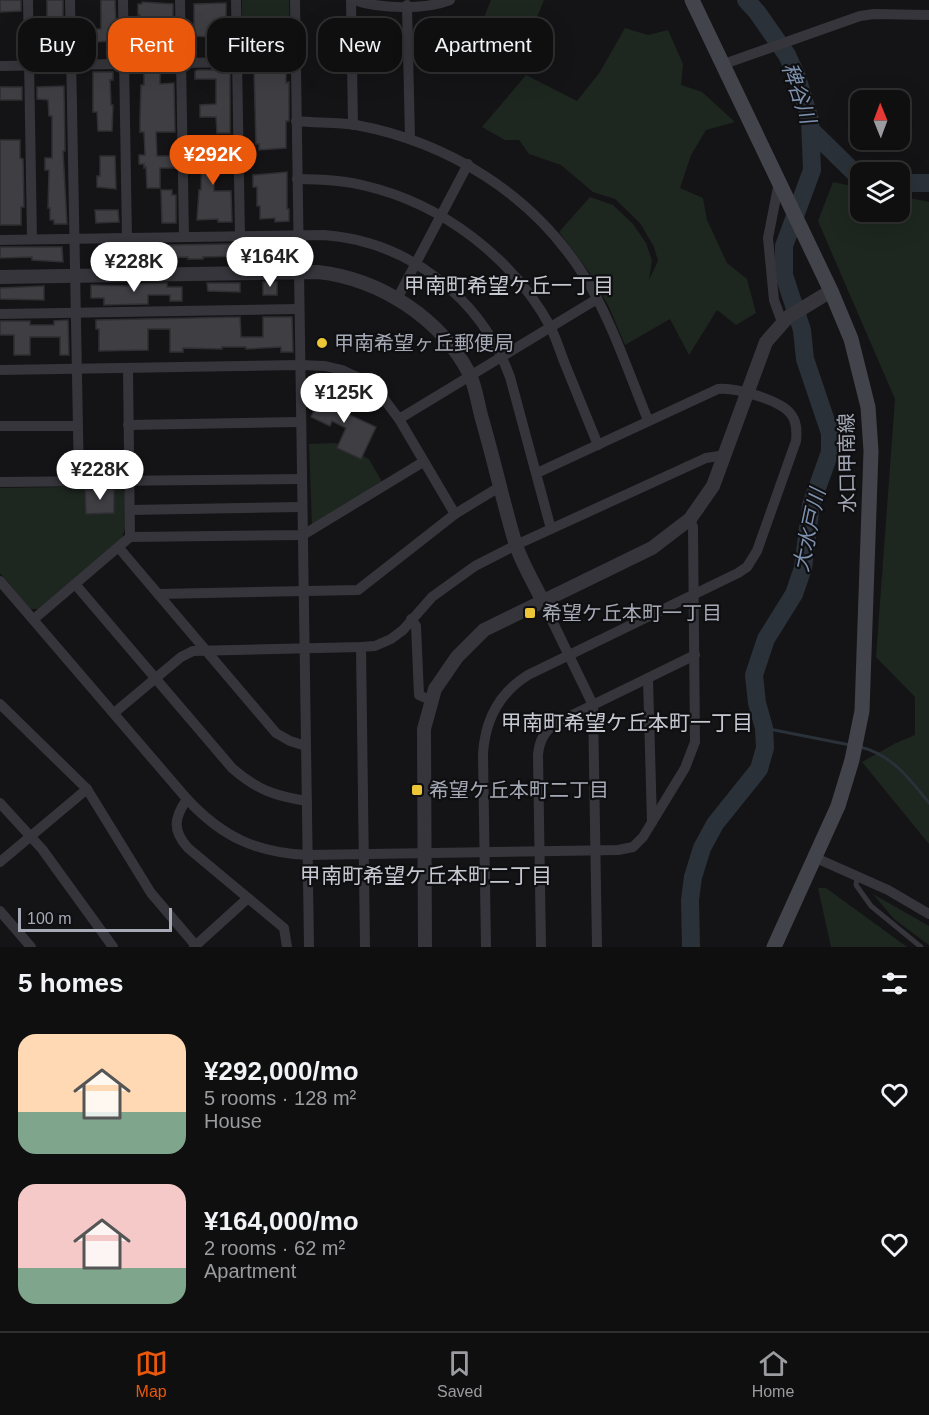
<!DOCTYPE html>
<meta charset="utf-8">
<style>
body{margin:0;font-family:Arial,"Noto Sans JP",sans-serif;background:#1d1d1e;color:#f1f3f6;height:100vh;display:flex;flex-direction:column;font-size:22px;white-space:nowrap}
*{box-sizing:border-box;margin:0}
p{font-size:20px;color:#9b9c9f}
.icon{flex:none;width:33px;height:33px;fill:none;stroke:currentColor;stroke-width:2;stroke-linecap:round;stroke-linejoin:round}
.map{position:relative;height:947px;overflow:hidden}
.panel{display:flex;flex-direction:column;background:#0f0f10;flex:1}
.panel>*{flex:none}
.banner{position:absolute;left:18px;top:18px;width:600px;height:54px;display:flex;gap:12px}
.needle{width:39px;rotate:359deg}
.fabs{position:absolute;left:850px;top:90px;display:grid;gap:12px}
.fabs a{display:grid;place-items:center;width:60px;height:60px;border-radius:12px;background:#0f0f10;box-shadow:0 6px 24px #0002,0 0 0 2px #2f2f30;font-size:30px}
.scale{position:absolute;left:18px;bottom:15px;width:154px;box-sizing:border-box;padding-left:6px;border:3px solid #a6a9b6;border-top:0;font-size:16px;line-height:21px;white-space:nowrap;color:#a6a9b6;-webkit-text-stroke:4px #0f0f11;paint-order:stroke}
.price{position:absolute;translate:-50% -51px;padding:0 14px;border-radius:21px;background:#fff;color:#222;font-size:20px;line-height:39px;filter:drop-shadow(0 2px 3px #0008)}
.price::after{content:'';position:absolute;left:50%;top:36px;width:18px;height:14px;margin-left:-9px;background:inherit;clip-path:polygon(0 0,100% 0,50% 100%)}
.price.selected{background:#ea580c;color:#fff}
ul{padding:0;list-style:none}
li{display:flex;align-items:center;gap:18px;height:150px;padding:0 18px}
li span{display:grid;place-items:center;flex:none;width:168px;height:120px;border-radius:18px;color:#555}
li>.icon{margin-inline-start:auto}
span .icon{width:72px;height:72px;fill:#fffc;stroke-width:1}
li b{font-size:26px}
h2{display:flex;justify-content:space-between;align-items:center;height:72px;padding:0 18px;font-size:26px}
.pill{padding:0 21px;border-radius:18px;background:#0f0f10;box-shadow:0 6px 24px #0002,0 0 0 2px #2f2f30;font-size:21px;line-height:54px}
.pill.selected{background:#ea580c;color:#fff}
.dock{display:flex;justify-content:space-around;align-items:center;height:84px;border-top:2px solid #2f2f30;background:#0f0f10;font-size:16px;color:#9b9c9f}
.dock a{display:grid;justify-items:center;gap:3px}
.dock .selected{color:#ea580c}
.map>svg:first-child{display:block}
</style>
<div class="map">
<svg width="929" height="947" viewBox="0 0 929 947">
<rect width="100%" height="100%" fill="#141416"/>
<g fill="#1e2620">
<polygon points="242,0 289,0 290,47 242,49"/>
<polygon points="491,0 544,0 527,42 500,53 472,50 451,34 481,25"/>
<polygon points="625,28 648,35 668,30 683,64 681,85 702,92 735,122 706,130 691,155 680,188 703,198 707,220 727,263 747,279 756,313 736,325 717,310 689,355 670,319 625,345 609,307 589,272 559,232 590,197 613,205 633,224 646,243 652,260 649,280 658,261 654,247 640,223 615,199 593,192 561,165 529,154 519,140 505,140 482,127 526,75 577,101 600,72"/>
<polygon points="833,182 861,188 861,212 900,212 900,196 929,202 929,844 862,762 896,743 915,735 915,697 876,657 895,399 818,221"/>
<polygon points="336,443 369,459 382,482 312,526 309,444"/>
<polygon points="118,486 125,492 125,529 121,540 39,609 30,609 0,573 0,488"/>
<polygon points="818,888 826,888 907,947 831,947"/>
<polygon points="873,894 929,926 929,945 894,919"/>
</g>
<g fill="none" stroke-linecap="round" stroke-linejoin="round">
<g stroke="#2b3139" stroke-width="3">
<polyline points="764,728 850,745"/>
<path d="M860,747c31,7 50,32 69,56"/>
</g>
<g stroke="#2b3139" stroke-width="18">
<polyline points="812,131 861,179"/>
<polyline points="900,183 929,183"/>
<polyline points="691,947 690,900 693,877 702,848 715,824 759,769 765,748 764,728 757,703 754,675 766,639 794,594 803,568 811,505 830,452 830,433 805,359 802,330 784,275 784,246 812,170 810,120 797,77 787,55 757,12 746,0"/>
</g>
</g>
<g fill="#3f3e43" stroke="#2f2e32" stroke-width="1.5">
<polygon points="0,0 21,0 21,11 0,12"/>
<polygon points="47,0 63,0 63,30 45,30 44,18 47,18"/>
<polygon points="101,0 115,0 116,25 111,25 111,41 96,42 96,29 101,29"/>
<polygon points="142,2 173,4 173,37 140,36 140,15 138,15 138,4 142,4"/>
<polygon points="226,3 226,25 229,25 229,38 194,36 194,4"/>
<polygon points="286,69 286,83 289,82 289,121 286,121 286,148 259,150 259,144 256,144 254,70"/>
<polygon points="198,70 230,70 230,133 217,133 216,117 200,117 200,105 216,104 216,79 195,79 195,71"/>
<polygon points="144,71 160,71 160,84 174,83 175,132 156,132 157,156 175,156 175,168 160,168 160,188 147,188 146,167 144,168 144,164 139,164 139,155 145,155 144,132 140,132 140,120 141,85 144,85"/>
<polygon points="93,72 113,72 113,80 110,80 111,105 113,105 112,131 98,131 97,112 93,112"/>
<polygon points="64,86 65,151 63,151 67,224 54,224 54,220 50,220 50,208 48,208 49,170 45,170 45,158 52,158 52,116 49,116 48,100 37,99 37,87"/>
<rect x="0" y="87" width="22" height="13"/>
<polygon points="202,137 214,137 214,155 227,155 227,170 214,170 214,191 231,191 232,222 218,222 218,219 197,220 199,190 201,190"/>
<polygon points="0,140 20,140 20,158 23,159 24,207 21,207 21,225 0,225"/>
<polygon points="100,156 115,156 116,189 97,187 97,176 100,176"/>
<polygon points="287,172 287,209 289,209 289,221 275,222 275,218 260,219 260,206 257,206 257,187 253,187 253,175"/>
<polygon points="161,190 172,190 172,195 176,195 176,223 162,223"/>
<polygon points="95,210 118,210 119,222 96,223"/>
<polygon points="291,243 291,257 242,258 242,256 203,257 203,259 188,259 188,257 132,259 132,255 114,256 114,247 116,246"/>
<polygon points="0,247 62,247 63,262 32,260 32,257 0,258"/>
<rect x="263" y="282" width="14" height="13"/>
<polygon points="167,283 167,287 182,287 182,301 170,301 170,295 148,295 148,304 104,305 104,298 91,298 91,285 132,286 132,284"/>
<polygon points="207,283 240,283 240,292 208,291"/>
<polygon points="44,286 44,300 0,299 0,288"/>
<polygon points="240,317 241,337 263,337 263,317 292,317 293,352 281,352 281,347 246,349 246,347 222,347 222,349 183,348 183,352 170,352 170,329 148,329 148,350 99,351 99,329 96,329 96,320"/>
<polygon points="68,320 69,355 60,355 60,337 30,337 30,355 14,355 14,335 0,335 0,321 30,321 30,325 54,325 54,321"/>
<polygon points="325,388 345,397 339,410 376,427 361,459 337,448 346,428 332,421 330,426 311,417"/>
<polygon points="114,489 114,513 86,514 85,490"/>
</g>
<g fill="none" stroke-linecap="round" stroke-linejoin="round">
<polyline stroke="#35353b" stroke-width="5" points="857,877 856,885 871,906 921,947"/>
<g stroke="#35353b" stroke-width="10">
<polyline points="28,0 32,239"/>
<polyline points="70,0 79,482"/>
<polyline points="123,0 127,238"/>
<polyline points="180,0 184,237"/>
<polyline points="236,0 240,236"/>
<polyline points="295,0 309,947"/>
<polyline points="351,0 353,125"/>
<path d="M354,0c26,9 71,10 96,0"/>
<polyline points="407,5 410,139"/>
<polyline points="724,64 860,16 874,14 929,15"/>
<polyline points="0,66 295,61"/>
<path d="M296,121c20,2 41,1 60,4 92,17 176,69 227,149 27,42 46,100 65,146"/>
<path d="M297,179c23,0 46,1 69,7 76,18 146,71 184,140 6,12 10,25 15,38 11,27 22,54 33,81"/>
<polyline points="779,182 768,238 774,300 782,322"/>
<path d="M0,240l324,-5c84,6 157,63 186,142l41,152"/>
<polyline points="397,299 468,164"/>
<polyline points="0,314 299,309"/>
<polyline points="0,370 300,365 325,366 342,370 366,381 378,391 399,419 455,514"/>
<polyline points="399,419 597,299"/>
<polyline points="128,425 300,422"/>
<polyline points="0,426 77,426"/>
<polyline points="0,482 302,479"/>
<polyline points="130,510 302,507"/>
<polyline points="130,537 303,535 423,462"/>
<polyline points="119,548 276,733 290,741 306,746"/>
<path d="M0,581l187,218c35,38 70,54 121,56l310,-5 15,-3 10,-10 42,-69 10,-26 -2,-215 -3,-8"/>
<path d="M75,584l157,184c25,22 43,28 75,33"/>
<polyline points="158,594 358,590 455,514 501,486"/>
<polyline points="542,600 593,705 597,947"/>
<polyline points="34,619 130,537 128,369"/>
<polyline points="411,619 416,626 419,695 432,701"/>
<polyline points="361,647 365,947"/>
<polyline points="648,679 652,822"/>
<polyline points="0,704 87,789 151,893 197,947"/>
<polyline points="114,713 181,657 193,651 361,647 375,646 391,639 403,630 432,597 475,566 516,545 706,458 725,455"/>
<path d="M187,799c-13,19 -15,31 1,49l96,80 3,19"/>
<polyline points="0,803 42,849 113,947"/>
<polyline points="816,858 888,890 929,914"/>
<polyline points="0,862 87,789"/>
<polyline points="0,911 31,947"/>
<polyline points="194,947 248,898"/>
<path d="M486,947l-3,-193c2,-33 16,-61 45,-79l210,-102 9,-6 10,-16 39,-110c1,-10 1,-20 -6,-28 -11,-13 -55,-26 -72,-24l-181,84"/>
<path d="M541,947l-3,-192c1,-14 6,-24 18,-32l139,-68"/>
</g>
<g stroke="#35353b" stroke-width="14">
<path d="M0,277l318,-5c62,7 123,46 152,103 6,13 8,30 12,44 12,41 21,83 33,123 6,20 18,39 27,58"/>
<polyline points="425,947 424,729 435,689 457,657 484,630 652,548 690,519 713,486 766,342 788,317 831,291"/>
</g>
<polyline stroke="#43444b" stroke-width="15" points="692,0 831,291 851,339 868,407 871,451 862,711 852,760 838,806 774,947"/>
</g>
<g fill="#ecc636" stroke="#0f0f11" stroke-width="2">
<circle cx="322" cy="343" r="6"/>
<rect x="524" y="607" width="12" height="12" rx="3"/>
<rect x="411" y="784" width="12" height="12" rx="3"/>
</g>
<g text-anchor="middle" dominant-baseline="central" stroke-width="4.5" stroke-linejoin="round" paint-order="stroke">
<g font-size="20" fill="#a6a9b6" stroke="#0f0f11" text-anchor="start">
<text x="334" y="343">甲南希望ヶ丘郵便局</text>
<text x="542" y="613">希望ケ丘本町一丁目</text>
<text x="429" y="790">希望ケ丘本町二丁目</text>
</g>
<g font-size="20" fill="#a6a9b6" stroke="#0f0f11">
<text transform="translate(847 463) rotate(-91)">水口甲南線</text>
</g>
<g font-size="21" font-style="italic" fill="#7e92b0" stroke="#0f0f11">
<text transform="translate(799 93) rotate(71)">稗谷川</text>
<text transform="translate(809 530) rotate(-78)">大水戸川</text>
</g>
<g font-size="21" fill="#c7c9d2" stroke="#0f0f11">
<text x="509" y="285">甲南町希望ケ丘一丁目</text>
<text x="627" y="722">甲南町希望ケ丘本町一丁目</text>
<text x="426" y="875">甲南町希望ケ丘本町二丁目</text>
</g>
</g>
</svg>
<div class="fabs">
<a><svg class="needle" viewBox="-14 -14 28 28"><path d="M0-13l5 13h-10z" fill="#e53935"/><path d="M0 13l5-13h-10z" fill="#9b9c9f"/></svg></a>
<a><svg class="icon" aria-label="layers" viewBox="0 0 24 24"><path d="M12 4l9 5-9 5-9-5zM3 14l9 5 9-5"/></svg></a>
</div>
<div class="scale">100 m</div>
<b class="price selected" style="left:213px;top:186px">¥292K</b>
<b class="price" style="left:270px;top:288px">¥164K</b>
<b class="price" style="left:134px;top:293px">¥228K</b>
<b class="price" style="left:344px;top:424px">¥125K</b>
<b class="price" style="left:100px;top:501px">¥228K</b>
<div class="banner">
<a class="pill">Buy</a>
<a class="pill selected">Rent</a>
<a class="pill">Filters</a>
<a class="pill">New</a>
<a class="pill">Apartment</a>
</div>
</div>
<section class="panel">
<h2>5 homes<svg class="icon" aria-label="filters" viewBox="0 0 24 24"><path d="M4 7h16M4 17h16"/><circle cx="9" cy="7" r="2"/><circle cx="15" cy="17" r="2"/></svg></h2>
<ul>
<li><span style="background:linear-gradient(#ffd9b3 65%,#7fa58c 0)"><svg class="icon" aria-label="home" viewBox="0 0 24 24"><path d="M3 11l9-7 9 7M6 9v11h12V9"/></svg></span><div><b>¥292,000/mo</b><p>5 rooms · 128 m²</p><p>House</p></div><svg class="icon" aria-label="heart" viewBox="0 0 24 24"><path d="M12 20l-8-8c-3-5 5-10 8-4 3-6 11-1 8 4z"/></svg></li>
<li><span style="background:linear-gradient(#f6c9c9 70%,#7fa58c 0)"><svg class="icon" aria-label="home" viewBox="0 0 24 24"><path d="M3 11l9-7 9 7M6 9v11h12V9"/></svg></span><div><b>¥164,000/mo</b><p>2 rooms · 62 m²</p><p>Apartment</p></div><svg class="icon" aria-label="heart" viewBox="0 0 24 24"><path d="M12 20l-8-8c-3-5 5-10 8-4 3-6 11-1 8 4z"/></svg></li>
</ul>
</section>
<nav class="dock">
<a class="selected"><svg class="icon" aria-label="map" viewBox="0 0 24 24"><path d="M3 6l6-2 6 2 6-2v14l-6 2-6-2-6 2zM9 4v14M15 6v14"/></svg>Map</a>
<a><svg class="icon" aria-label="saved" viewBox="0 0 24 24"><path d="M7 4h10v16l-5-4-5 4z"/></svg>Saved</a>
<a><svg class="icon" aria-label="home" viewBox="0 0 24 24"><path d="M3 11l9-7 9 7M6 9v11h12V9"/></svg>Home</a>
</nav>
